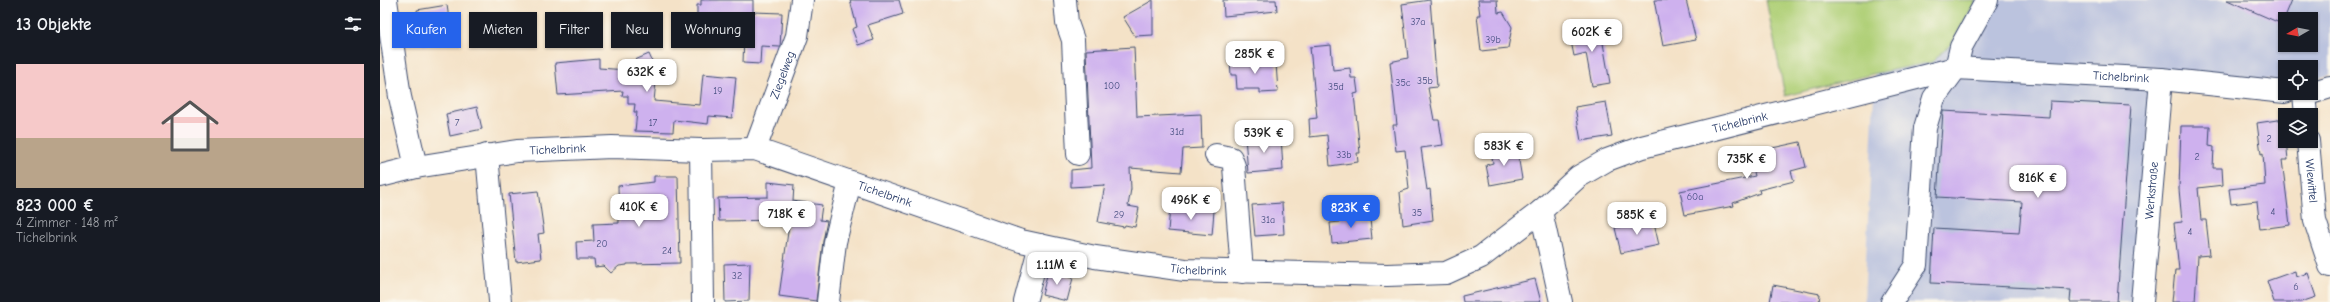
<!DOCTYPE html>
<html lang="de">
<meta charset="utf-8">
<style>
body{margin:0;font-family:"Comic Neue",sans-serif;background:#242831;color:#f1f3f6;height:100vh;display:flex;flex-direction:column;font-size:15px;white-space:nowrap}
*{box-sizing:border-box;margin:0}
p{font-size:13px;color:#9ea1a6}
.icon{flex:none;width:22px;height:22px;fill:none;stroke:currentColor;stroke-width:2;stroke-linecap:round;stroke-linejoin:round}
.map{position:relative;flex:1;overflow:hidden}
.sheet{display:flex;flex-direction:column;background:#171b24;width:380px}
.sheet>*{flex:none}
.top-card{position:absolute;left:12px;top:12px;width:380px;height:36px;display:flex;gap:8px}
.needle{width:26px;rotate:261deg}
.tools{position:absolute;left:1898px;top:12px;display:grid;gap:8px}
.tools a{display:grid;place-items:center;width:40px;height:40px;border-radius:0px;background:#171b24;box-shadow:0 1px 3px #0004;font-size:20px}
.price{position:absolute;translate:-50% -34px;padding:0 9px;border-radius:8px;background:#fff;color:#222;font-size:13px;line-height:26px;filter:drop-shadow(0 1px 2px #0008)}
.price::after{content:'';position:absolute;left:50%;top:24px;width:12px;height:9px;margin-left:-6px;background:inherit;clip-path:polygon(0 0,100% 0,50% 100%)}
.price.active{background:#2563eb;color:#fff}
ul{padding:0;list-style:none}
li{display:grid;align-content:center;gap:8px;height:212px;padding:0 16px}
li span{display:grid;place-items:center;height:124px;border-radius:0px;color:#555}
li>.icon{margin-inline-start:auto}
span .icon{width:72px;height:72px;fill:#fffc;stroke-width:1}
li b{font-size:17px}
h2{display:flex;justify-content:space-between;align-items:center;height:48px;padding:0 16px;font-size:17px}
.chip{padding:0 14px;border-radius:0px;background:#171b24;box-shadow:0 1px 3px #0004;font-size:14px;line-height:36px}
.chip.active{background:#2563eb;color:#fff}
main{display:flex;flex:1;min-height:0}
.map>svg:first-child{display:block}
</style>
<main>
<section class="sheet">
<h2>13 Objekte<svg class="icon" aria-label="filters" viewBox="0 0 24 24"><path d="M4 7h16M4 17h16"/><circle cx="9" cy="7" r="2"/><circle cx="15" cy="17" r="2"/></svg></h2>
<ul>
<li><span style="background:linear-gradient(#f6c9c9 60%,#b9a48a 0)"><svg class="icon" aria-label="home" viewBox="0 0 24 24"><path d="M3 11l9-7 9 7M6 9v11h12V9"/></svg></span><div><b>823 000 €</b><p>4 Zimmer · 148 m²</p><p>Tichelbrink</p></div></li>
</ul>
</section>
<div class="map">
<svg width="1950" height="302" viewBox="0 0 1950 302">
<rect width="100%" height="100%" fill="#fbf7ec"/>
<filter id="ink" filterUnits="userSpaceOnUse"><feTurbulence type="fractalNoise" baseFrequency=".025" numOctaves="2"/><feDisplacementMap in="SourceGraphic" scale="8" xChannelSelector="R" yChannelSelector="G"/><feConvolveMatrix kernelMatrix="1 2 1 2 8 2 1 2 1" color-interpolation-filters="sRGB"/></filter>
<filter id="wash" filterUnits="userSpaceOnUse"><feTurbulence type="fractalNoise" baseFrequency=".012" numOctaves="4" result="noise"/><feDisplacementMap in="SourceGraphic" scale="16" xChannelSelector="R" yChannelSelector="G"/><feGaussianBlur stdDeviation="0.9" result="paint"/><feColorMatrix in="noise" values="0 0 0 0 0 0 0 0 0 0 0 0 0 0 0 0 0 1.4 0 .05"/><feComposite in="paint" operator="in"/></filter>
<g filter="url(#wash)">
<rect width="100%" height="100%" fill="#f4e2c7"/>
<path fill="#bbc3de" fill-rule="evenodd" d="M1596,0h354v75l-19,5v-13h-26v14l-132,-13 -18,234h-271l11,-228 57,-12zM1905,19h26v26h-26z"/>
<polygon fill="#b0d078" stroke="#66806b" points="1386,0 1596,0 1572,43 1552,62 1493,74 1405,96"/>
<g id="blocks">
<g fill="#ceb1ee">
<polygon points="321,0 373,0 373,12 402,13 400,47 381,46 380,64 363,63 364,36 317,36 317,5 321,5"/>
<polygon points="470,0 519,0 523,14 488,25 494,40 478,45 472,29 477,27"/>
<polygon points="773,0 773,35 755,36 743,17"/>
<polygon points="843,0 896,0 897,11 844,16"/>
<polygon points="1050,0 1057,87 1048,88 1054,120 1059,120 1063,145 1041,148 1047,190 1050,189 1053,220 1023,225 1020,192 1029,189 1025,150 1016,151 1013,125 1017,125 1010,62 1028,58 1022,4"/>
<polygon points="1098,0 1117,0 1118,13 1123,12 1132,27 1128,48 1101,51 1097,15 1100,15"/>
<polygon points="1274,0 1306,0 1316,40 1283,46"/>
<polygon points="1847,0 1912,0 1902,24"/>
<polygon points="67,5 72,40 43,45 37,10"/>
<polygon points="1220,26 1230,83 1212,86 1206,53 1194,56 1189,31"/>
<polygon points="951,45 953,70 970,68 971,78 976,78 978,93 974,94 980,153 977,153 978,162 950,166 947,135 930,137 929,119 937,118 930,47"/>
<polygon points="754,47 757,117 821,114 822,148 803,149 801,172 750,168 751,189 748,206 759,208 755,227 745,225 744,227 718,222 725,185 691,187 691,170 711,168 706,50"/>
<polygon points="269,54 277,72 274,101 320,105 323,74 356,77 352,118 329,116 328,124 294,120 293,132 255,131 257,112 254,112 255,104 248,104 248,96 242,96 243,91 178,95 175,63 219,59 219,68 260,71 255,60"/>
<polygon points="885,59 885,63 896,63 898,92 880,93 880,89 857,89 856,75 851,75 850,60"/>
<polygon points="1670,101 1751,105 1737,302 1690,302 1691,290 1551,283 1554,228 1639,233 1642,202 1557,197 1563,111 1669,117"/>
<polygon points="1226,102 1232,136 1201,141 1195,107"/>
<polygon points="97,107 102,129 70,136 66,114"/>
<polygon points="1904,119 1908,160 1902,160 1910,225 1880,229 1877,201 1851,204 1849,189 1885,185 1883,153 1881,154 1877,123"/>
<polygon points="1801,126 1830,126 1829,146 1834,147 1833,168 1842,168 1843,185 1818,188 1821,220 1826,220 1830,255 1818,256 1815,302 1792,302 1795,270 1799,270 1794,223 1802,222 1799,189"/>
<polygon points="901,135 903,170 868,173 865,137"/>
<polygon points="1420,142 1426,167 1411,171 1414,181 1379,190 1380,193 1353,203 1354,206 1305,215 1300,191 1375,176 1369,153"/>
<polygon points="1137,149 1142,179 1110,185 1106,165 1113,163 1111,153"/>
<polygon points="274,176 298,176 300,263 247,264 247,265 239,266 231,273 224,266 215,267 214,259 197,259 196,242 214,241 213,224 239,223 238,186 274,182"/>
<polygon points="388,182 414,185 413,201 442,205 440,220 447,221 443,241 436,301 399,296 409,225 403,224 403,220 339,221 338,198 388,197"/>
<polygon points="158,191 164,233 158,234 161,259 136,262 129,194"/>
<polygon points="902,203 904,234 875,236 872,205"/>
<polygon points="790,207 834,211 832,235 788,231"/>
<polygon points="977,213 978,220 990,219 992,239 952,243 950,223 960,222 959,214"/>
<polygon points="1273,219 1279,245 1241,253 1235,228"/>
<polygon points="370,263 369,301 345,302 344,264"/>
<polygon points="668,271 693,278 687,301 662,295"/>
<polygon points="1915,271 1916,277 1928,273 1936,297 1921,302 1894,302 1887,281"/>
<polygon points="1155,279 1161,302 1083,302 1082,296"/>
<polygon points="1393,285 1440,294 1439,302 1390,302"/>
</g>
</g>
</g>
<g filter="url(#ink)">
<use href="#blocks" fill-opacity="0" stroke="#3c4a6e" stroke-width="1"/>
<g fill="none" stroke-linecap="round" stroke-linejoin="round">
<defs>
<g id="minor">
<polyline points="6,0 20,97 36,167"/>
<polyline points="685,0 687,23 693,40 698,154"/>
<polyline points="1931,93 1950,87"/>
<polyline points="1924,94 1926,115"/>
<path id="s1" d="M1928,141l7,80 15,45"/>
<path id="s2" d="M375,149l42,-113 5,-36"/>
<polyline points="321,150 323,302"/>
<polyline points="107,155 120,301"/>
<polyline points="836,155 851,158 854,166 862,272"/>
<path id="s3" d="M0,176l36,-9 101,-16 95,-4 89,3 54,-1 266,92 74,16 90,13 202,5 59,-2 35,-16 60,-46 37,-34 29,-17 35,-13 314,-79 205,11 124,13"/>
<polyline points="1161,211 1181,302"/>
<polyline points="448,302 455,242 470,182"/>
<polyline points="645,302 660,245"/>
<polyline points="1512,302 1536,265 1545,128 1554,98 1576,68 1581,47 1607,0"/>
<path id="s4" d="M1762,302l19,-223"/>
</g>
</defs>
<use href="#minor" stroke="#3c4a6e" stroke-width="24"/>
<use href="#minor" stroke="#fff" stroke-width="22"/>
</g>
</g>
<g text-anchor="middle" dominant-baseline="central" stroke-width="3" stroke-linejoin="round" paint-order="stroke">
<g font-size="10" fill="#485082">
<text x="1038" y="22">37a</text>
<text x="1113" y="40">39b</text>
<text x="1045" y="81">35b</text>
<text x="1023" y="83">35c</text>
<text x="732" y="86">100</text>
<text x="956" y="87">35d</text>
<text x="338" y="91">19</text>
<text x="77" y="123">7</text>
<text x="273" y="123">17</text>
<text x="797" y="132">31d</text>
<text x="1889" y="139">2</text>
<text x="964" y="155">33b</text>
<text x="1817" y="157">2</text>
<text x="1315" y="197">60a</text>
<text x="1893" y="212">4</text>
<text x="1037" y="213">35</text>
<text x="739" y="215">29</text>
<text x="888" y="220">31a</text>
<text x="1810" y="232">4</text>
<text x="222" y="244">20</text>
<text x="287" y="251">24</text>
<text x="357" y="276">32</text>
<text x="1916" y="287">6</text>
</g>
<g font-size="12" fill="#1b2f5e" stroke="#fbf7ec">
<text stroke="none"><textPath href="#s2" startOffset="79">Ziegelweg</textPath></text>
<text stroke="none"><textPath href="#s3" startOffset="1811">Tichelbrink</textPath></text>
<text stroke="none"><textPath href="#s3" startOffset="1423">Tichelbrink</textPath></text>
<text stroke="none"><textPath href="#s3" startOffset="180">Tichelbrink</textPath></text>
<text stroke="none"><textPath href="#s1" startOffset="40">Wiewittel</textPath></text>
<text stroke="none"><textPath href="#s4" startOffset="112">Werkstraße</textPath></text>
<text stroke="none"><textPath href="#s3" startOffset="515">Tichelbrink</textPath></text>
<text stroke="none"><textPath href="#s3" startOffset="839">Tichelbrink</textPath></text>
</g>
</g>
</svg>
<div class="tools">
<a><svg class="needle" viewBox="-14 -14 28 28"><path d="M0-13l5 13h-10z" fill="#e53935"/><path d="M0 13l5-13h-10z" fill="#9ea1a6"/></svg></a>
<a><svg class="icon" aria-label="locate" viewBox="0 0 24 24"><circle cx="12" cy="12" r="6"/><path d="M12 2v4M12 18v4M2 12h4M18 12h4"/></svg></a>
<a><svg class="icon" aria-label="layers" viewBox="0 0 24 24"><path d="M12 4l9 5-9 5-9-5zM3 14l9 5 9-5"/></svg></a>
</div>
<b class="price" style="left:1212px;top:53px">602K €</b>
<b class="price" style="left:875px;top:75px">285K €</b>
<b class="price" style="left:267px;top:93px">632K €</b>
<b class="price" style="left:884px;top:154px">539K €</b>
<b class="price" style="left:1124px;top:167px">583K €</b>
<b class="price" style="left:1367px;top:180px">735K €</b>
<b class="price" style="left:1658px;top:199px">816K €</b>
<b class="price" style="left:811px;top:221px">496K €</b>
<b class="price" style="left:259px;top:228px">410K €</b>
<b class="price active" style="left:971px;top:229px">823K €</b>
<b class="price" style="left:407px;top:235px">718K €</b>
<b class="price" style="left:1257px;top:236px">585K €</b>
<b class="price" style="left:677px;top:286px">1.11M €</b>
<div class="top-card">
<a class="chip active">Kaufen</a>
<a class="chip">Mieten</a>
<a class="chip">Filter</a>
<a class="chip">Neu</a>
<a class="chip">Wohnung</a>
</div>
</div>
</main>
